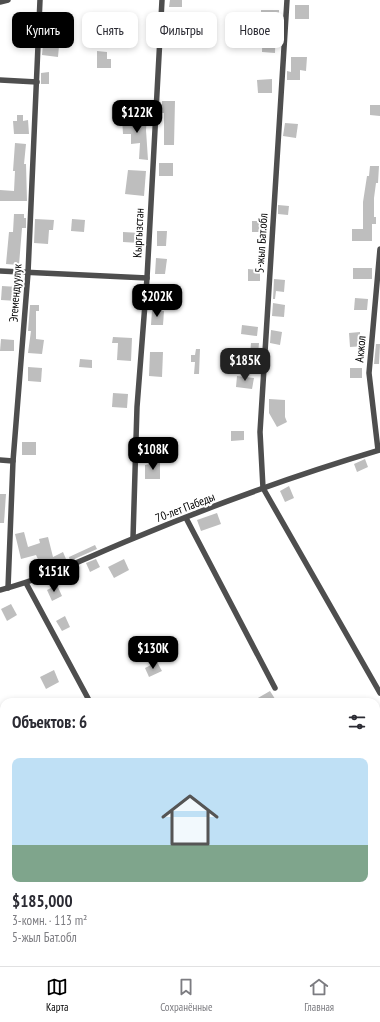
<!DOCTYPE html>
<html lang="ru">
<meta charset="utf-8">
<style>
body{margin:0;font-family:"PT Sans Narrow",sans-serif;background:#f7f7f7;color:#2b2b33;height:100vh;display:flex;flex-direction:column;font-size:15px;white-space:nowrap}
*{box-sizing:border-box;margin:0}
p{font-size:13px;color:#7c7c81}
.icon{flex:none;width:22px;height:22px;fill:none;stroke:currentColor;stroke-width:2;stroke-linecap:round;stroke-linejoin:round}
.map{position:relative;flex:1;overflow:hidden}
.drawer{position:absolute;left:0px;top:698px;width:380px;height:268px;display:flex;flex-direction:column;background:#fff;border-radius:12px 12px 0 0;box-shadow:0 2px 6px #0003}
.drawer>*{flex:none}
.hud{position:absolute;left:12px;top:12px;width:356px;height:36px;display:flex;gap:8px}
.price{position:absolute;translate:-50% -34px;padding:0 9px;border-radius:8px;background:#000;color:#fff;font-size:13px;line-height:26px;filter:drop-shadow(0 1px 2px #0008)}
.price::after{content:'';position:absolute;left:50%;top:24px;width:12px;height:9px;margin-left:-6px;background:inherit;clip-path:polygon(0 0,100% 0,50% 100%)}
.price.current{background:#222;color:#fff}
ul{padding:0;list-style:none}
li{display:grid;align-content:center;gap:8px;height:212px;padding:0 12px}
li span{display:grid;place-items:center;height:124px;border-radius:8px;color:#555}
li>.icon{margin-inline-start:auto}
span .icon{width:72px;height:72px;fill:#fffc;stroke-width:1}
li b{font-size:17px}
h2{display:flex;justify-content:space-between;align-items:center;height:48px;padding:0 12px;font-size:17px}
.tag{padding:0 14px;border-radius:8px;background:#fff;box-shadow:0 2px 6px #0003;font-size:14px;line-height:36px}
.tag.current{background:#000;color:#fff}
.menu{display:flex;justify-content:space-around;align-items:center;height:56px;border-top:1px solid #e1e1e2;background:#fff;font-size:11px;color:#7c7c81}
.menu a{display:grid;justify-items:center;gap:2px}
.menu .current{color:#000}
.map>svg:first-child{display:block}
</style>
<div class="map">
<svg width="380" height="966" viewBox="0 0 380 966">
<rect width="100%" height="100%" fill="#fff"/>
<g fill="#bebebe">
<polygon points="170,0 182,0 182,7 169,7"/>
<rect x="295" y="5" width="14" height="14"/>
<polygon points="261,10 279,10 279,20 276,20 275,53 262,52 263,20 261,20"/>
<polygon points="171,19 184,20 183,35 170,35"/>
<polygon points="43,44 59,46 58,57 42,55"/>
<polygon points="97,51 107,52 107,59 111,59 111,68 97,68"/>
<polygon points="291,57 307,57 306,71 300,70 300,80 287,80 287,71 291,72"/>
<polygon points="49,72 49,84 41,84 41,73"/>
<polygon points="272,79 272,93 258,93 257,80"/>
<polygon points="162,101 175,101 174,145 164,145 164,113 162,113"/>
<polygon points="370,105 380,105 380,116 370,115"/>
<polygon points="17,115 23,115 23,121 28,120 29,134 14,134 13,121 17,121"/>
<polygon points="122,118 147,118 146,130 148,160 139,159 140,143 131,144 131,134 123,134"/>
<polygon points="285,123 298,124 296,138 283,136"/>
<polygon points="15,143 26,144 24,164 26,164 27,201 0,201 0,190 14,191 15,171 13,171"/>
<rect x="159" y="163" width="14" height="13"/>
<polygon points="370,166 379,166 378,183 376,183 374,198 374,217 376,217 376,224 372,224 372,241 352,241 352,229 363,229 363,202 367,176 369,176"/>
<polygon points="128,170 146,171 144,196 125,194"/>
<polygon points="278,205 289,206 288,215 278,214"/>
<polygon points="14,214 24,214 24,218 26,218 26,228 22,228 19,265 6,264 9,232 13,232"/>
<polygon points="35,219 54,220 53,230 49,230 48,244 34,243"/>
<polygon points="72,219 85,220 84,232 71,231"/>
<polygon points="252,221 264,221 262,232 252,232"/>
<polygon points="157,231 167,231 166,246 157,246"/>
<polygon points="123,232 141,233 140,243 123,242"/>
<polygon points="156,258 167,259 165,274 155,274"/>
<rect x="353" y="268" width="19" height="11"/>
<polygon points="248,269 260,270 260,281 248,281"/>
<polygon points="274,279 285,280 284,292 276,291 275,299 273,299"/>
<polygon points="2,286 18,287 17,301 1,300"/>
<polygon points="355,298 368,299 367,310 354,310"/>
<polygon points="273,303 285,305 284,317 272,316"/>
<polygon points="30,305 39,305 39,311 36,311 36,339 44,340 42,354 28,353 31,331 28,331"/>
<polygon points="152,310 164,311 163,325 151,325"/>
<polygon points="242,325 258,327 257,336 241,334"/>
<polygon points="271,330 282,332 280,345 270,343"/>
<polygon points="360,332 360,338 365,338 365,346 350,347 349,333"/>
<polygon points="113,337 132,338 131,361 117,360 118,343 112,343"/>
<polygon points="1,339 14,340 14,351 0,351"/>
<polygon points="251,343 259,343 258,355 250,355"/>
<polygon points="376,344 380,344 379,364 374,364"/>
<polygon points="196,349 200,349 199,374 194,374 195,362 191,362 191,355 195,355"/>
<polygon points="150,352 163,352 162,377 149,376"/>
<polygon points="80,359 92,360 92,368 79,367"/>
<polygon points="28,367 42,368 41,382 28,381"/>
<rect x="350" y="368" width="12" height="10"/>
<polygon points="237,376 254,378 252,389 236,387"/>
<polygon points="113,393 128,394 127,408 112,407"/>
<polygon points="269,399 285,400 285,417 287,422 277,427 269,413"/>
<polygon points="231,431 244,431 244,440 231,441"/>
<rect x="22" y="442" width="14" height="13"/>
<polygon points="365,459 368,467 357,472 354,464"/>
<polygon points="149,462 160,462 160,479 145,479 145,465 150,464"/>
<polygon points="289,486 294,498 285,502 280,491"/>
<polygon points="0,494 6,494 4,523 0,523"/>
<polygon points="217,513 221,524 201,531 197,520"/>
<polygon points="24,532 28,547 40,543 39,539 48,537 53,557 63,552 66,559 43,570 36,555 21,559 15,534"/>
<polygon points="95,545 97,549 70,561 69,557"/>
<polygon points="96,559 100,567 90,572 86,563"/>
<polygon points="124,559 129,570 114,578 108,567"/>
<polygon points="57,585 62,596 52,601 47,590"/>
<polygon points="11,604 17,615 7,621 1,609"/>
<polygon points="65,616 70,627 62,631 56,621"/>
<polygon points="157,662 162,671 149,677 145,668"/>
<polygon points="54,670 59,682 46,689 40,677"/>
<polygon points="270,691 277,702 251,702"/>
</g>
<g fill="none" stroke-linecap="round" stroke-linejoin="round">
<g stroke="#4e4e4e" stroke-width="5.5">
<polyline points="287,0 260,432 263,488 380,693"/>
<polyline points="0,2 8,0"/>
<polyline points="0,80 37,82"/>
<polyline points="0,271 147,278"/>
<polyline points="378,450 369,373 380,249"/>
<polyline points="0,460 13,461"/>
<polyline points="186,518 275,688"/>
<polyline points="133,538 137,407 147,278 162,0"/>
<polyline points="26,583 90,702"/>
<polyline points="8,588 13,461 28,273 40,0"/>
<path d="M0,590c46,-12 88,-33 132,-51 81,-34 164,-64 248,-89"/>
<polyline points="376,913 380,909"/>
<polyline points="228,962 230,966"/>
<polyline points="328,966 331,962"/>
</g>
</g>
<g text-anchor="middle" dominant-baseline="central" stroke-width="4" stroke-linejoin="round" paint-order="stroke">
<g font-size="12" fill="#000" stroke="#fff">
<text transform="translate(138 233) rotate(-87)">Кыргызстан</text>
<text transform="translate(261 243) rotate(-86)">5-жыл Бат.обл</text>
<text transform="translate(15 293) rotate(-86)">Эгемендуулук</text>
<text transform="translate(360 349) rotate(-85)">Акжол</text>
<text transform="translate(185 507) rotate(-21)">70-лет Пабеды</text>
</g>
</g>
</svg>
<b class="price" style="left:137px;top:134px">$122K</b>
<b class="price" style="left:157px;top:318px">$202K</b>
<b class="price current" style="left:245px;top:382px">$185K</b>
<b class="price" style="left:153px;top:471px">$108K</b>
<b class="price" style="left:54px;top:593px">$151K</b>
<b class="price" style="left:153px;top:670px">$130K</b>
<div class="hud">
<a class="tag current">Купить</a>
<a class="tag">Снять</a>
<a class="tag">Фильтры</a>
<a class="tag">Новое</a>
</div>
<section class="drawer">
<h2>Объектов: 6<svg class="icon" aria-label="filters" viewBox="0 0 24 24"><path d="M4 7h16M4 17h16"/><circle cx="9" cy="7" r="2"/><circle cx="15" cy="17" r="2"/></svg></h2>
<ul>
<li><span style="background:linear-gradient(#bfe0f5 70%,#7fa58c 0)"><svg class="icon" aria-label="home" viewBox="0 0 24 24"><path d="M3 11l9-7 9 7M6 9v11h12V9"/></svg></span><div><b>$185,000</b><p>3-комн. · 113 m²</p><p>5-жыл Бат.обл</p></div></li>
</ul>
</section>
</div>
<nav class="menu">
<a class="current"><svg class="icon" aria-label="map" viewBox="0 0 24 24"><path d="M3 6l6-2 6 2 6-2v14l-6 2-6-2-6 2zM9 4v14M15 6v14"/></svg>Карта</a>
<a><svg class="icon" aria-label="saved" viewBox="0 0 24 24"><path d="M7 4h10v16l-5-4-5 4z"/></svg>Сохранённые</a>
<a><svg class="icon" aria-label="home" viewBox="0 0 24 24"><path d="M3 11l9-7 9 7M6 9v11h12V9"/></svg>Главная</a>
</nav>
